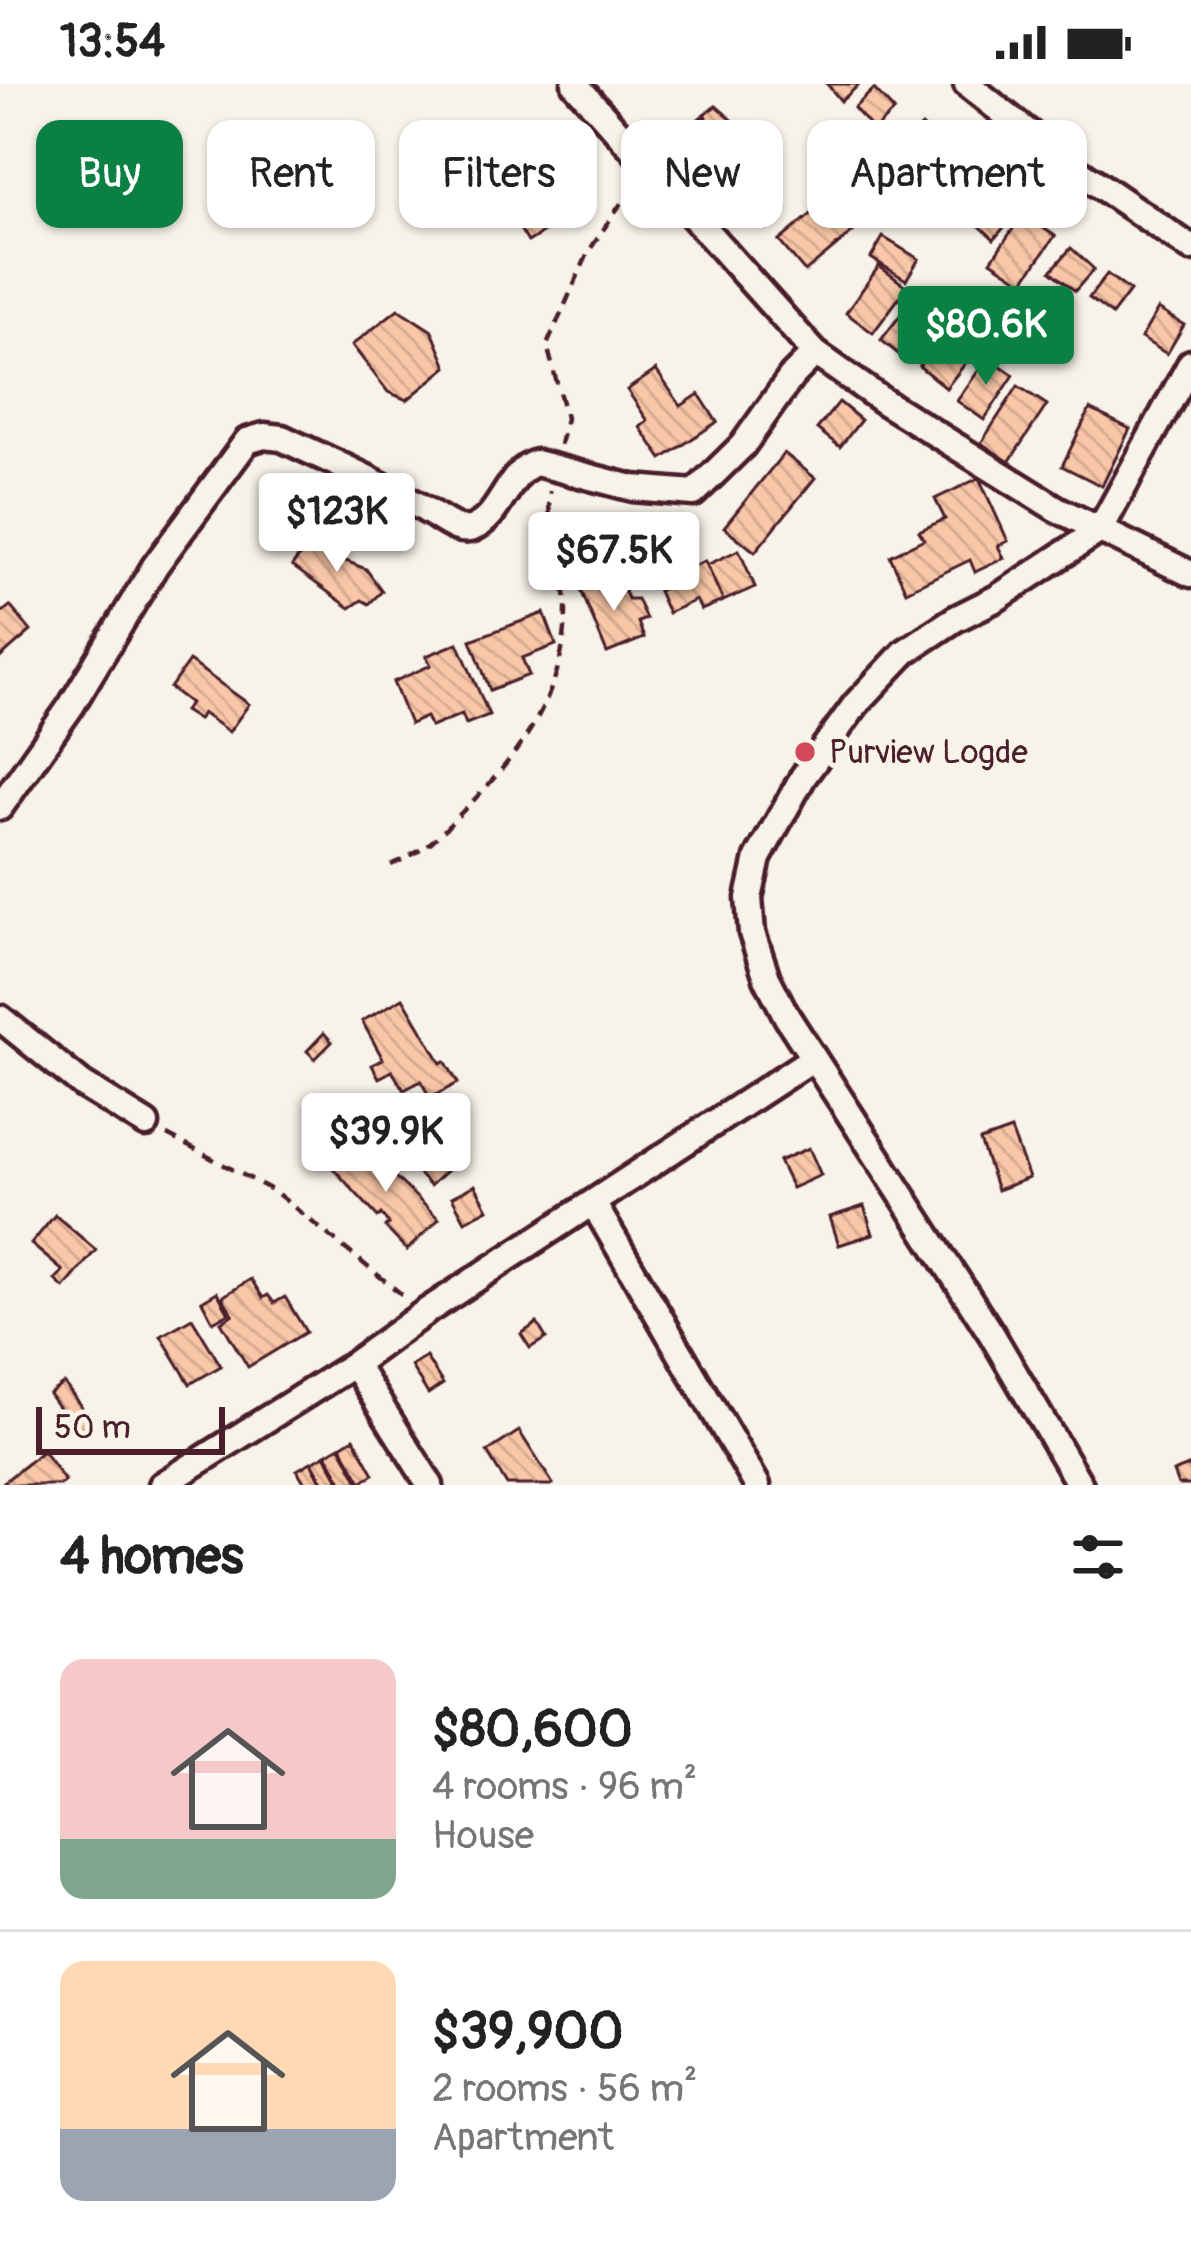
<!DOCTYPE html>
<meta charset="utf-8">
<style>
body{margin:0;font-family:Pangolin,sans-serif;background:#f2f2f2;color:#222;height:100vh;display:flex;flex-direction:column;font-size:45px;white-space:nowrap}
*{box-sizing:border-box;margin:0}
p{font-size:39px;color:#767676}
.icon{flex:none;width:66px;height:66px;fill:none;stroke:currentColor;stroke-width:2;stroke-linecap:round;stroke-linejoin:round}
.map{position:relative;height:1401px;overflow:hidden}
.side{display:flex;flex-direction:column;background:#fff;flex:1}
.side>*{flex:none}
.guide{position:absolute;left:36px;top:36px;width:1119px;height:108px;display:flex;gap:24px}
.scale{position:absolute;left:36px;bottom:30px;width:189px;box-sizing:border-box;padding-left:12px;border:6px solid #4a1f2b;border-top:0;font-size:33px;line-height:42px;white-space:nowrap;color:#4a1f2b;-webkit-text-stroke:9px #f7f3e8;paint-order:stroke}
.price{position:absolute;translate:-50% -102px;padding:0 27px;border-radius:12px;background:#fff;color:#222;font-size:39px;line-height:78px;filter:drop-shadow(0 3px 6px #0008)}
.price::after{content:'';position:absolute;left:50%;top:72px;width:36px;height:27px;margin-left:-18px;background:inherit;clip-path:polygon(0 0,100% 0,50% 100%)}
.price.current{background:#0b8043;color:#fff}
ul{padding:0;list-style:none}
li{display:flex;align-items:center;gap:36px;height:300px;padding:0 60px}
li+li{border-top:3px solid #e0e0e0}
li span{display:grid;place-items:center;flex:none;width:336px;height:240px;border-radius:24px;color:#555}
li>.icon{margin-inline-start:auto}
span .icon{width:144px;height:144px;fill:#fffc;stroke-width:1}
li b{font-size:51px}
h2{display:flex;justify-content:space-between;align-items:center;height:144px;padding:0 60px;font-size:51px}
.pill{padding:0 42px;border-radius:24px;background:#fff;box-shadow:0 3px 9px #0004;font-size:42px;line-height:108px}
.pill.current{background:#0b8043;color:#fff}
.status{display:flex;justify-content:space-between;align-items:center;height:84px;padding:0 60px;background:#fff;direction:ltr}
.status svg{height:33px;fill:currentColor}
.map>svg:first-child{display:block}
</style>
<div class="status"><b>13:54</b><svg viewBox="0 0 49 12"><path d="M0 12V9h3v3zM5 12V6h3v6zM10 12V3h3v9zM15 12V0h3v12zM26 1h20v11H26zM47 4h2v5h-2z"/></svg></div>
<div class="map">
<svg width="1191" height="1401" viewBox="0 0 1191 1401">
<defs>
<pattern id="building-back-hatch" width="6" height="6" patternUnits="userSpaceOnUse" patternTransform="scale(3)"><rect width="6" height="6" fill="#f8c7a7"/><path d="M-1 5l2 2M0 0l6 6M5-1l2 2" fill="none" stroke="#d6aa90"/></pattern>
</defs>
<rect width="100%" height="100%" fill="#f7f3e8"/>
<filter id="ink" filterUnits="userSpaceOnUse"><feTurbulence type="fractalNoise" baseFrequency=".00833" numOctaves="2"/><feDisplacementMap in="SourceGraphic" scale="24" xChannelSelector="R" yChannelSelector="G"/><feConvolveMatrix kernelMatrix="1 2 1 2 8 2 1 2 1" color-interpolation-filters="sRGB"/></filter>
<g filter="url(#ink)">
<g fill="url(#building-back-hatch)" stroke="#4a1f2b" stroke-width="3">
<polygon points="827,0 860,0 841,17"/>
<polygon points="874,5 894,27 874,46 854,24"/>
<polygon points="716,22 745,47 726,61 704,30"/>
<polygon points="702,32 718,51 693,71 678,52"/>
<polygon points="922,42 939,61 915,83 897,64"/>
<polygon points="737,73 756,94 734,115 715,93"/>
<polygon points="948,73 966,93 942,114 925,94"/>
<polygon points="531,93 560,138 528,158 500,113"/>
<polygon points="768,107 786,125 766,145 748,127"/>
<polygon points="991,114 1013,133 994,155 972,135"/>
<polygon points="827,117 853,148 805,188 779,157"/>
<polygon points="1023,130 1055,152 1023,198 991,177"/>
<polygon points="883,153 919,175 906,196 871,174"/>
<polygon points="1071,164 1094,185 1075,207 1051,187"/>
<polygon points="879,182 907,203 873,249 846,229"/>
<polygon points="1107,190 1130,207 1112,231 1089,214"/>
<polygon points="913,215 939,236 907,277 881,256"/>
<polygon points="398,225 432,247 447,283 407,316 388,308 352,261"/>
<polygon points="1158,225 1184,241 1167,270 1141,254"/>
<polygon points="956,235 983,257 946,304 919,282"/>
<polygon points="988,273 1014,291 984,336 957,317"/>
<polygon points="656,286 681,322 699,310 717,338 662,375 640,343 648,337 627,306"/>
<polygon points="1018,302 1047,321 1009,378 981,359"/>
<polygon points="839,318 861,336 840,363 817,345"/>
<polygon points="1090,325 1130,345 1102,402 1062,382"/>
<polygon points="784,369 815,394 755,468 724,443"/>
<polygon points="979,394 1008,457 998,462 1004,474 975,488 970,476 906,507 890,472 924,455 919,447 945,435 935,415"/>
<polygon points="313,453 343,476 366,485 382,507 369,520 362,516 350,524 292,482"/>
<polygon points="739,466 755,503 723,517 707,481"/>
<polygon points="705,477 723,517 701,526 696,516 668,529 658,507 688,493 684,486"/>
<polygon points="618,491 628,515 637,515 646,535 638,538 644,554 607,569 581,506"/>
<polygon points="10,522 31,547 0,574 0,530"/>
<polygon points="544,529 556,561 522,574 529,591 490,606 471,556"/>
<polygon points="458,559 489,631 466,640 462,630 431,643 426,633 410,640 393,598 431,581 426,572"/>
<polygon points="189,577 249,620 229,648 202,629 198,636 184,627 190,619 170,604"/>
<polygon points="403,914 441,979 445,977 458,999 430,1014 421,997 404,1006 392,987 379,994 372,981 383,975 362,937"/>
<polygon points="324,949 332,958 315,975 307,967"/>
<polygon points="341,1024 357,1038 347,1049 331,1035"/>
<polygon points="396,1038 410,1053 423,1041 457,1077 430,1102 383,1051"/>
<polygon points="1011,1046 1029,1094 997,1106 980,1057"/>
<polygon points="354,1061 365,1074 372,1067 381,1076 389,1069 400,1082 392,1090 439,1135 407,1166 385,1143 389,1140 381,1130 378,1133 331,1082"/>
<polygon points="809,1064 821,1091 792,1104 779,1077"/>
<polygon points="475,1101 488,1125 465,1137 452,1113"/>
<polygon points="864,1122 873,1150 839,1161 830,1133"/>
<polygon points="55,1131 96,1166 64,1204 55,1196 63,1187 31,1160"/>
<polygon points="251,1195 263,1214 268,1211 274,1219 285,1213 306,1248 248,1283 221,1238 233,1230 222,1213"/>
<polygon points="217,1208 229,1229 213,1238 202,1217"/>
<polygon points="192,1234 221,1282 190,1300 161,1252"/>
<polygon points="537,1239 546,1254 530,1264 521,1250"/>
<polygon points="426,1273 443,1300 428,1310 411,1282"/>
<polygon points="64,1299 92,1338 77,1349 49,1310"/>
<polygon points="519,1347 553,1400 551,1401 507,1401 487,1368"/>
<polygon points="354,1354 374,1390 361,1398 341,1362"/>
<polygon points="340,1362 359,1398 354,1401 344,1401 326,1370"/>
<polygon points="43,1367 65,1397 60,1401 0,1401"/>
<polygon points="325,1371 342,1401 325,1401 312,1378"/>
<polygon points="311,1378 323,1401 306,1401 297,1386"/>
<polygon points="1191,1381 1191,1401 1178,1401 1173,1388"/>
</g>
<g fill="none" stroke-linecap="round" stroke-linejoin="round">
<defs>
<g id="minor">
<polyline points="575,0 815,269 883,317 1057,425 1191,490"/>
<polyline points="967,0 1068,80 1191,164"/>
<path d="M0,723l71,-101 84,-140 92,-125 17,-5 18,2c50,24 102,46 149,75 12,7 28,21 42,15 29,-12 34,-56 63,-65l97,25 61,5 49,-48 49,-69 23,-23"/>
<polyline points="0,934 83,1001 146,1040"/>
<polyline points="593,1119 757,1401"/>
<polyline points="162,1401 354,1280"/>
<polyline points="430,1401 354,1280 424,1229 812,975"/>
<polyline points="1080,1401 991,1249 787,933 767,894 752,849 749,814 758,774 803,693 856,620 905,568 955,535 997,514 1100,446 1191,279"/>
</g>
</defs>
<use href="#minor" stroke="#4a1f2b" stroke-width="33"/>
<g stroke="#4a1f2b" stroke-width="4.5" stroke-dasharray="12 9" stroke-linecap="butt">
<polyline points="560,361 566,334 547,261 589,167 632,103"/>
<path d="M556,480c35,5 96,16 120,-18 5,-8 8,-19 12,-27"/>
<path d="M391,781c39,-17 44,-26 73,-55 57,-57 101,-116 102,-200 1,-39 -21,-76 -16,-119"/>
<polyline points="167,1051 274,1107 405,1213"/>
</g>
<use href="#minor" stroke="#f7f3e8" stroke-width="24"/>
</g>
</g>
<circle fill="#d1495b" stroke="#f7f3e8" stroke-width="4.5" cx="805" cy="668" r="12"/>
<g text-anchor="middle" dominant-baseline="central" stroke-width="10" stroke-linejoin="round" paint-order="stroke">
<g font-size="33" fill="#4a1f2b" stroke="#f7f3e8" text-anchor="start">
<text x="829" y="668">Purview Logde</text>
</g>
</g>
</svg>
<div class="scale">50 m</div>
<b class="price current" style="left:986px;top:304px">$80.6K</b>
<b class="price" style="left:337px;top:491px">$123K</b>
<b class="price" style="left:614px;top:530px">$67.5K</b>
<b class="price" style="left:386px;top:1111px">$39.9K</b>
<div class="guide">
<a class="pill current">Buy</a>
<a class="pill">Rent</a>
<a class="pill">Filters</a>
<a class="pill">New</a>
<a class="pill">Apartment</a>
</div>
</div>
<section class="side">
<h2>4 homes<svg class="icon" aria-label="filters" viewBox="0 0 24 24"><path d="M4 7h16M4 17h16"/><circle cx="9" cy="7" r="2"/><circle cx="15" cy="17" r="2"/></svg></h2>
<ul>
<li><span style="background:linear-gradient(#f6c9c9 75%,#7fa58c 0)"><svg class="icon" aria-label="home" viewBox="0 0 24 24"><path d="M3 11l9-7 9 7M6 9v11h12V9"/></svg></span><div><b>$80,600</b><p>4 rooms · 96 m²</p><p>House</p></div></li>
<li><span style="background:linear-gradient(#ffd9b3 70%,#9aa5b1 0)"><svg class="icon" aria-label="home" viewBox="0 0 24 24"><path d="M3 11l9-7 9 7M6 9v11h12V9"/></svg></span><div><b>$39,900</b><p>2 rooms · 56 m²</p><p>Apartment</p></div></li>
</ul>
</section>
